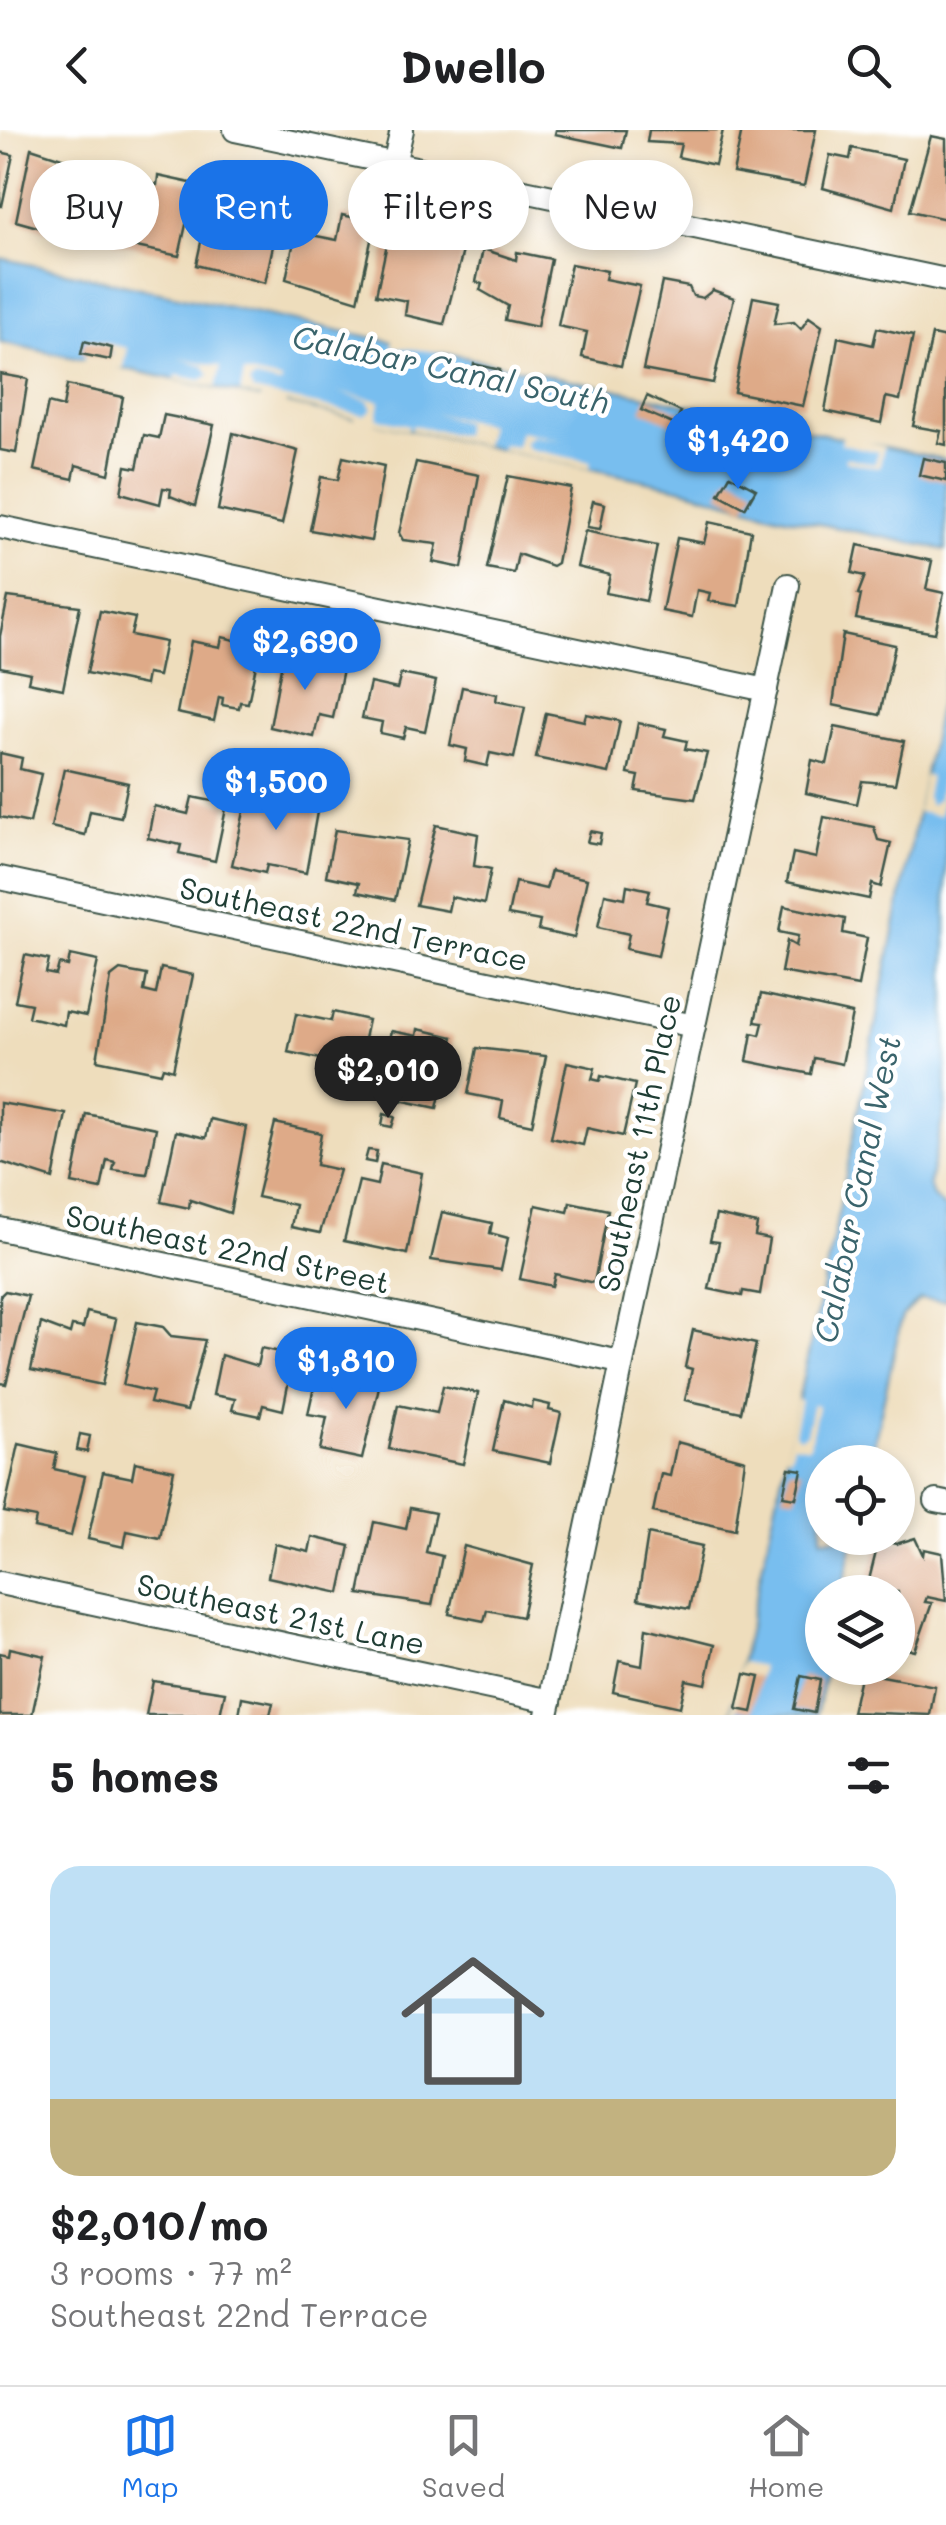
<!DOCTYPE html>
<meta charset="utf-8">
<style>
body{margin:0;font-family:Mali,sans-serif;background:#f6f6f6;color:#202124;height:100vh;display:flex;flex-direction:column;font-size:38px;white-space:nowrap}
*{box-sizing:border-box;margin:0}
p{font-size:32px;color:#757577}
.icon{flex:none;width:55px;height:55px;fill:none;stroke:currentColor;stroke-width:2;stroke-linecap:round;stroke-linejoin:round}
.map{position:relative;height:1585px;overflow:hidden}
.sheet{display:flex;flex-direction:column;background:#fff;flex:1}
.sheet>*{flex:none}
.hud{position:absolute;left:30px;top:30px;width:888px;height:90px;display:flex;gap:20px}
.tools{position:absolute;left:805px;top:1315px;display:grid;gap:20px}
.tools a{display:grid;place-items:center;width:110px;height:110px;border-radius:50%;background:#fff;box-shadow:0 5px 15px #0003;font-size:50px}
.price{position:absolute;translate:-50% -85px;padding:0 22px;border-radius:35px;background:#1a73e8;color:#fff;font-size:32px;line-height:65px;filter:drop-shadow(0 2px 5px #0008)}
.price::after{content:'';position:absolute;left:50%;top:60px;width:30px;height:22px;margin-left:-15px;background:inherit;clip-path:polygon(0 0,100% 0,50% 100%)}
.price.active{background:#222;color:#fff}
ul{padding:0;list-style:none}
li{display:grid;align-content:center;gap:20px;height:530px;padding:0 50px}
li+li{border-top:2px solid #e0e0e0}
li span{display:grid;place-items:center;height:310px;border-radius:30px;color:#555}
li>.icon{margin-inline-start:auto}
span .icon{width:180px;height:180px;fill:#fffc;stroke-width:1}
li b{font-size:42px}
h2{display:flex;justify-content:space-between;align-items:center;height:120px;padding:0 50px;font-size:42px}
.chip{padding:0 35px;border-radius:45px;background:#fff;box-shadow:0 5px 15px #0003;font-size:35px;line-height:90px}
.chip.active{background:#1a73e8;color:#fff}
header{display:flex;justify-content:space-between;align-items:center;height:130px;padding:0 50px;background:#fff;font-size:45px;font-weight:700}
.dock{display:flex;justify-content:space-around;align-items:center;height:140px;border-top:2px solid #e0e0e0;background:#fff;font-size:28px;color:#757577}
.dock a{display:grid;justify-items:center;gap:5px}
.dock .active{color:#1a73e8}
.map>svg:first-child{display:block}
</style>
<header><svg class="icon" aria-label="back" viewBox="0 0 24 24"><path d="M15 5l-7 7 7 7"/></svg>Dwello<svg class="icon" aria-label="search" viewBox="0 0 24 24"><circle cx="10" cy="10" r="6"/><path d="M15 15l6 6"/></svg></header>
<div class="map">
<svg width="946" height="1585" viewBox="0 0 946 1585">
<rect width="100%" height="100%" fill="#fff"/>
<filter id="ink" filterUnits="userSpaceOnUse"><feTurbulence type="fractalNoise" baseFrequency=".01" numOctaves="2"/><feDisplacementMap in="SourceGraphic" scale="20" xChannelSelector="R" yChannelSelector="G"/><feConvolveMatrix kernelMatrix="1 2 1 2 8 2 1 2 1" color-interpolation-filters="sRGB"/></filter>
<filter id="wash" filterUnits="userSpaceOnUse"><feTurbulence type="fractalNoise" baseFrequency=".0048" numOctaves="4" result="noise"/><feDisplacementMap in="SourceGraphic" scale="40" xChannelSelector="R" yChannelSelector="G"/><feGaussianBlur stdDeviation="2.25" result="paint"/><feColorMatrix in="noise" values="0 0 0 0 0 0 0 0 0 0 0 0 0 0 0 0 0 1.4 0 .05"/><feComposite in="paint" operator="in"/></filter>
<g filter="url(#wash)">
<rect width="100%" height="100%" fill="#eeddbc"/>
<g fill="#78beef" stroke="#4c7e92" stroke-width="2.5">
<polygon points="0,128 946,330 946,420 776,385 680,358 0,212"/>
<polygon points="946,538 946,973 929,1054 933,1067 946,1079 946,1171 920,1169 902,1186 870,1332 822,1332 822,1408 854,1408 842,1462 822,1462 826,1538 816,1585 730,1585 835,1100"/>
</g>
<g fill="#eeddbc">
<polygon points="399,208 413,211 450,218 449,223 392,217 393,209"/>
<polygon points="86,209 128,218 123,239 83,235 85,223 107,228 114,224 109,218 85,213"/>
<polygon points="179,228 221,236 216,258 175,250 176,245 201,250 210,245 204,236"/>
<polygon points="244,243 282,251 281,255 255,249 249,253 253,261 364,285 372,279 368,271 337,262 380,271 377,288 409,295 408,300 375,293 373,297 354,293 354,288 286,273 285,278 261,273 261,268 240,263"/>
<polygon points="434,283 489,294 484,316 411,300 412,295 462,305 464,292"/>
<polygon points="520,301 562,310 532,306 524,312 529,319 591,332 589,339 501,320 502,314 516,317"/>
<polygon points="843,304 884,317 879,338 845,331 845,327 875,334 878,322 841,314"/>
<polygon points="924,645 930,646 926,666 930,675 938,669 942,649 946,649 939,686 917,682"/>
<polygon points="797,1270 801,1271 794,1302 799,1307 806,1304 813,1274 818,1276 809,1317 793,1314 790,1326 785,1325"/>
<polygon points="742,1532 762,1536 759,1550 745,1547 736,1583 731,1582 734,1568 729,1566"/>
</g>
<g id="blocks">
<g fill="#deaa88">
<polygon points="556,0 626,0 622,18 555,4"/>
<polygon points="649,0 723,0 715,35 678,27 681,14 647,12"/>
<polygon points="742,0 816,0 804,56 733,43"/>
<polygon points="931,6 946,9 946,89 910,81"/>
<polygon points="31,18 102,41 84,110 16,91"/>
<polygon points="852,18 904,29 894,78 823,58 830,25 850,29"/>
<polygon points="0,22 13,25 2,76 0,76"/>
<polygon points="158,46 195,54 179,126 113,112 125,48 157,55"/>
<polygon points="212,62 248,71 246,83 258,86 260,79 280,83 265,153 196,135"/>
<polygon points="342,85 375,92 358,171 286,149 296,102 337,110"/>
<polygon points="391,95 464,117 444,194 405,185 407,171 376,165"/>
<polygon points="483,119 516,130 517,122 551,129 537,197 505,190 508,176 480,160 482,154 476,152"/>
<polygon points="571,134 607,141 605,149 640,156 621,236 582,227 587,202 558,196"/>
<polygon points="662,152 689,157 693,166 703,168 713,160 734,168 713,253 643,240"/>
<polygon points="753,167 779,172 774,194 794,192 801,199 809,187 822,196 803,276 734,262"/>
<polygon points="877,198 913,206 900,270 886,267 881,293 825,281 838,207 873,215"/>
<polygon points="932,205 946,208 946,315 938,313 941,301 913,296"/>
<polygon points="84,211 112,218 110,230 81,224"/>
<polygon points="474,234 500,240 498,253 472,247"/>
<polygon points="0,244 28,249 16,323 0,320"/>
<polygon points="67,255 123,267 109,344 76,335 73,349 34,340 48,273 63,277"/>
<polygon points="647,266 681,282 675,295 641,280"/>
<polygon points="164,285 214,295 195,376 170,366 171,359 163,358 160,374 121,363 126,336 137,338 144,305 159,308"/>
<polygon points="233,303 298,321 282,394 218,380"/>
<polygon points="343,327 384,336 371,411 310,400 321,347 338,350"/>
<polygon points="923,328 946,333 946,351 919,345"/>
<polygon points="416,332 479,345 462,438 433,432 437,414 403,410 399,403"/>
<polygon points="730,345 756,359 745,378 719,364"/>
<polygon points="508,346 571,358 557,433 552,436 518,424 514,443 487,438"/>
<polygon points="593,371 605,374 600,399 587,397"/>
<polygon points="709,392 751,401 739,476 708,471 710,463 697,460 692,487 662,481 677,408 704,413"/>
<polygon points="585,401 657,416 646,471 606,463 610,445 577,437"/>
<polygon points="858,415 932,431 926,459 944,463 935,503 856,489 861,465 858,464 865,446 852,443"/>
<polygon points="8,467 80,476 63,559 28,552 30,543 0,537 0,506"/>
<polygon points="100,481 135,488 131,505 165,512 158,546 147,544 145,555 87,543"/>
<polygon points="843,504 895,515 880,585 833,575"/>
<polygon points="222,507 260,516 248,573 240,572 239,578 222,575 223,568 219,567 214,591 177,583 191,511 220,517"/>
<polygon points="284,521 344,534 333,588 319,585 314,607 270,597"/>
<polygon points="401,544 436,551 425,601 406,597 403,608 380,603 382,592 362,588 370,553 397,559"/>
<polygon points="462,557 497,564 496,571 525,577 514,628 490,623 487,636 465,631 467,619 450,615"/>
<polygon points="546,583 584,591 586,584 620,591 609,643 536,628"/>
<polygon points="638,593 666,599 664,606 687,611 685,619 707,623 695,669 636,661 639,646 628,644"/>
<polygon points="835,597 904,611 895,654 862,651 857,674 806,663 812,630 827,634"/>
<polygon points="0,623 22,628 20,639 41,644 30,693 0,687"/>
<polygon points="64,639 128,653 121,687 90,681 85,705 51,697"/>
<polygon points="283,663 319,671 306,743 267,735 265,743 232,735 248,664 281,671"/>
<polygon points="192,667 227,674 215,731 179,723 181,715 148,708 154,676 188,684"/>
<polygon points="824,687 874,697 878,710 891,713 881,757 872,754 869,769 787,752 793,723 816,728"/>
<polygon points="436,695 478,704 474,736 491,739 484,774 451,767 448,781 416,775"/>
<polygon points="335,700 408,710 395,770 357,762 359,753 326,746"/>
<polygon points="590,701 601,703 599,714 587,712"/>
<polygon points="551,741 587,749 574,808 538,800 540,791 508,785 515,752 546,759"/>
<polygon points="627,755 650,760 647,772 668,777 658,826 626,819 629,804 598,797 605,764 625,768"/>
<polygon points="784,776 845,789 843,803 867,808 858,856 781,842 787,811 796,816 798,806 779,802"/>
<polygon points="25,825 49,830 46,843 56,845 59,834 68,836 70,825 98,831 86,886 66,882 64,895 28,887 31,874 15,871"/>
<polygon points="161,838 193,845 173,940 163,937 161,943 97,930 111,847 120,840 147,845 144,861 156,864"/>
<polygon points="761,864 852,884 842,934 814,928 811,944 747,931 752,903 760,905 763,893 755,892"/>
<polygon points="333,882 368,890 358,937 288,922 296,884 331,891"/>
<polygon points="418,899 453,907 437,978 395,969 400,938 383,934 391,901 417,906"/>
<polygon points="477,918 546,926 532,995 500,988 503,971 468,964"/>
<polygon points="567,932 595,938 592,949 600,951 601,946 635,954 623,1006 587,998 583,1015 551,1008"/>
<polygon points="0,973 66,984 53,1049 0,1032"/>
<polygon points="86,984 156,998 147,1044 113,1040 115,1032 107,1030 101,1059 72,1053"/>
<polygon points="384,984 395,987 392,997 382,995"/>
<polygon points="210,989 246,997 230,1083 190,1070 189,1078 161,1072 176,1001 206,1008"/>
<polygon points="275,993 321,1003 316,1035 339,1040 320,1103 291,1097 295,1075 257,1067"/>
<polygon points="368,1020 377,1021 375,1033 365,1031"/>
<polygon points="381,1034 422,1043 407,1124 344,1111 359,1051 377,1055"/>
<polygon points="570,1072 608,1080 594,1153 555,1144 552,1156 520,1149 536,1075 568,1082"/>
<polygon points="442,1082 492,1093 490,1103 508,1108 501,1140 431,1130"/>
<polygon points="716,1085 757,1094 755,1106 769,1109 760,1164 743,1161 742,1166 709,1159 719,1112 710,1111"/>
<polygon points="5,1161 28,1166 6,1254 0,1253 0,1166"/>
<polygon points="87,1182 116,1189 102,1255 31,1240 41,1193 70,1204 72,1196 83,1198"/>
<polygon points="137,1192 163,1197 171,1206 205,1210 187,1281 150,1273 153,1262 123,1255"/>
<polygon points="693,1200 756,1214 741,1282 685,1270 692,1239 685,1237"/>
<polygon points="261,1218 294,1225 283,1280 263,1275 260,1286 232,1280 235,1269 213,1265 221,1225 257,1236"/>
<polygon points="355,1238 382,1244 362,1329 320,1320 327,1287 308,1284 316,1248 346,1255"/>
<polygon points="443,1256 478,1263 463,1334 389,1319 398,1275 437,1283"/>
<polygon points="504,1270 532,1278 533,1271 550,1275 549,1280 561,1283 550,1333 493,1321"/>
<polygon points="80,1304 90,1306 87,1322 77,1320"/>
<polygon points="677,1312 745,1330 735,1400 653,1382 661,1344 670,1346"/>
<polygon points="19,1314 57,1323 54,1339 85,1346 71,1406 34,1398 36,1388 4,1382"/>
<polygon points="135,1332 174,1340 160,1408 127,1401 124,1417 88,1409 103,1342 132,1348"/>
<polygon points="789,1338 802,1340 796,1368 783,1366"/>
<polygon points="410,1378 435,1383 426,1422 442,1426 432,1475 359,1464 374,1392 406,1399"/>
<polygon points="648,1404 702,1416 689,1479 638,1469"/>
<polygon points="312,1407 350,1416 340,1463 268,1447 275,1414 309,1422"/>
<polygon points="915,1408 923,1425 924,1419 942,1423 946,1471 927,1467 925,1472 932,1473 915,1521 898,1517 898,1462 866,1462 879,1410 896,1414"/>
<polygon points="464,1416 533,1435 522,1487 487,1480 484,1491 449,1484"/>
<polygon points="646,1498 714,1515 706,1554 686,1550 680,1577 613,1562 619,1531 642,1536"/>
<polygon points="10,1518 45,1526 32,1585 0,1585 0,1523 9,1525"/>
<polygon points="861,1542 935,1556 930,1585 852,1582"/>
<polygon points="745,1544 760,1547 752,1582 737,1579"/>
<polygon points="801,1546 820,1550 814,1583 794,1579"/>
<polygon points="153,1551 225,1562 220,1585 146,1585"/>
<polygon points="242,1567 273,1573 270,1585 239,1585"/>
</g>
</g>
</g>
<g filter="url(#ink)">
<use href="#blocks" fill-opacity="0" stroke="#3e5548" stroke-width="2.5"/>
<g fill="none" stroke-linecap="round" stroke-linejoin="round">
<defs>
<g id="street">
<polyline points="235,0 946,150"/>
<polyline points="394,34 402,0"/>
<polyline points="0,397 766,560"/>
<polyline points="0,748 694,896"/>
<polyline points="0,1099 620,1232"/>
<polyline points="936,1371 946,1373"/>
<polyline points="0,1453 550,1571"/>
<polyline points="547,1585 788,455"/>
</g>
</defs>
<use href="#street" stroke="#3e5548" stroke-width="26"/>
<use href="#street" stroke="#fff" stroke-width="22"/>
</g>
</g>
<g text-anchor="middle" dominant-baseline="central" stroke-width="9" stroke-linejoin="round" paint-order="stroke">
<g font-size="30" fill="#1f3d34" stroke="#fff">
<text transform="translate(354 793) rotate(12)">Southeast 22nd Terrace</text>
<text transform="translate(638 1013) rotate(-78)">Southeast 11th Place</text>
<text transform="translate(228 1118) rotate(12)">Southeast 22nd Street</text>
<text transform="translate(281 1483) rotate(12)">Southeast 21st Lane</text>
</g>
<g font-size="32" font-style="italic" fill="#3a646c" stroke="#fff">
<text transform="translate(451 238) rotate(12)">Calabar Canal South</text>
<text transform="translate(856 1059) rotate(-78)">Calabar Canal West</text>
</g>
</g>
</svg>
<div class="tools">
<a><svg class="icon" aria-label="locate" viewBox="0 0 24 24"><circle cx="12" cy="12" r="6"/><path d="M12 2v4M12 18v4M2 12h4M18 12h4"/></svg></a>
<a><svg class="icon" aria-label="layers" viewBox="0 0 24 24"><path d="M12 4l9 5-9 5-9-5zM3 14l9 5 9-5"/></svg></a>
</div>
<b class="price" style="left:738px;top:362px">$1,420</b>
<b class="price" style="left:305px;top:563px">$2,690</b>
<b class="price" style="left:276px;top:703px">$1,500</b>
<b class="price active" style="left:388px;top:991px">$2,010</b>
<b class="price" style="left:346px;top:1282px">$1,810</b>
<div class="hud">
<a class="chip">Buy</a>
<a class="chip active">Rent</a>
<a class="chip">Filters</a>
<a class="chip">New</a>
</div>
</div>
<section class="sheet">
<h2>5 homes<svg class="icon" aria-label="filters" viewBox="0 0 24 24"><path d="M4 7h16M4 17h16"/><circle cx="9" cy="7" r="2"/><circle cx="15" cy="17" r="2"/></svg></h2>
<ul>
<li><span style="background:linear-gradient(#bfe0f5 75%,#c2b280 0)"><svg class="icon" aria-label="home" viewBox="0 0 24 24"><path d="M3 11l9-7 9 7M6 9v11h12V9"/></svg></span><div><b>$2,010/mo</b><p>3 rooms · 77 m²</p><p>Southeast 22nd Terrace</p></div></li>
</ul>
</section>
<nav class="dock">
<a class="active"><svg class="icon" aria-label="map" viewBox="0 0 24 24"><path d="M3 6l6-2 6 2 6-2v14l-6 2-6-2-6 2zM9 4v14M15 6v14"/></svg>Map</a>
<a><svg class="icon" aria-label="saved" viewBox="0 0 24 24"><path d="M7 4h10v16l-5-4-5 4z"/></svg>Saved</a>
<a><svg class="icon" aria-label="home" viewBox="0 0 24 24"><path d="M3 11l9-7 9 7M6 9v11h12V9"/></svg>Home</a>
</nav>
